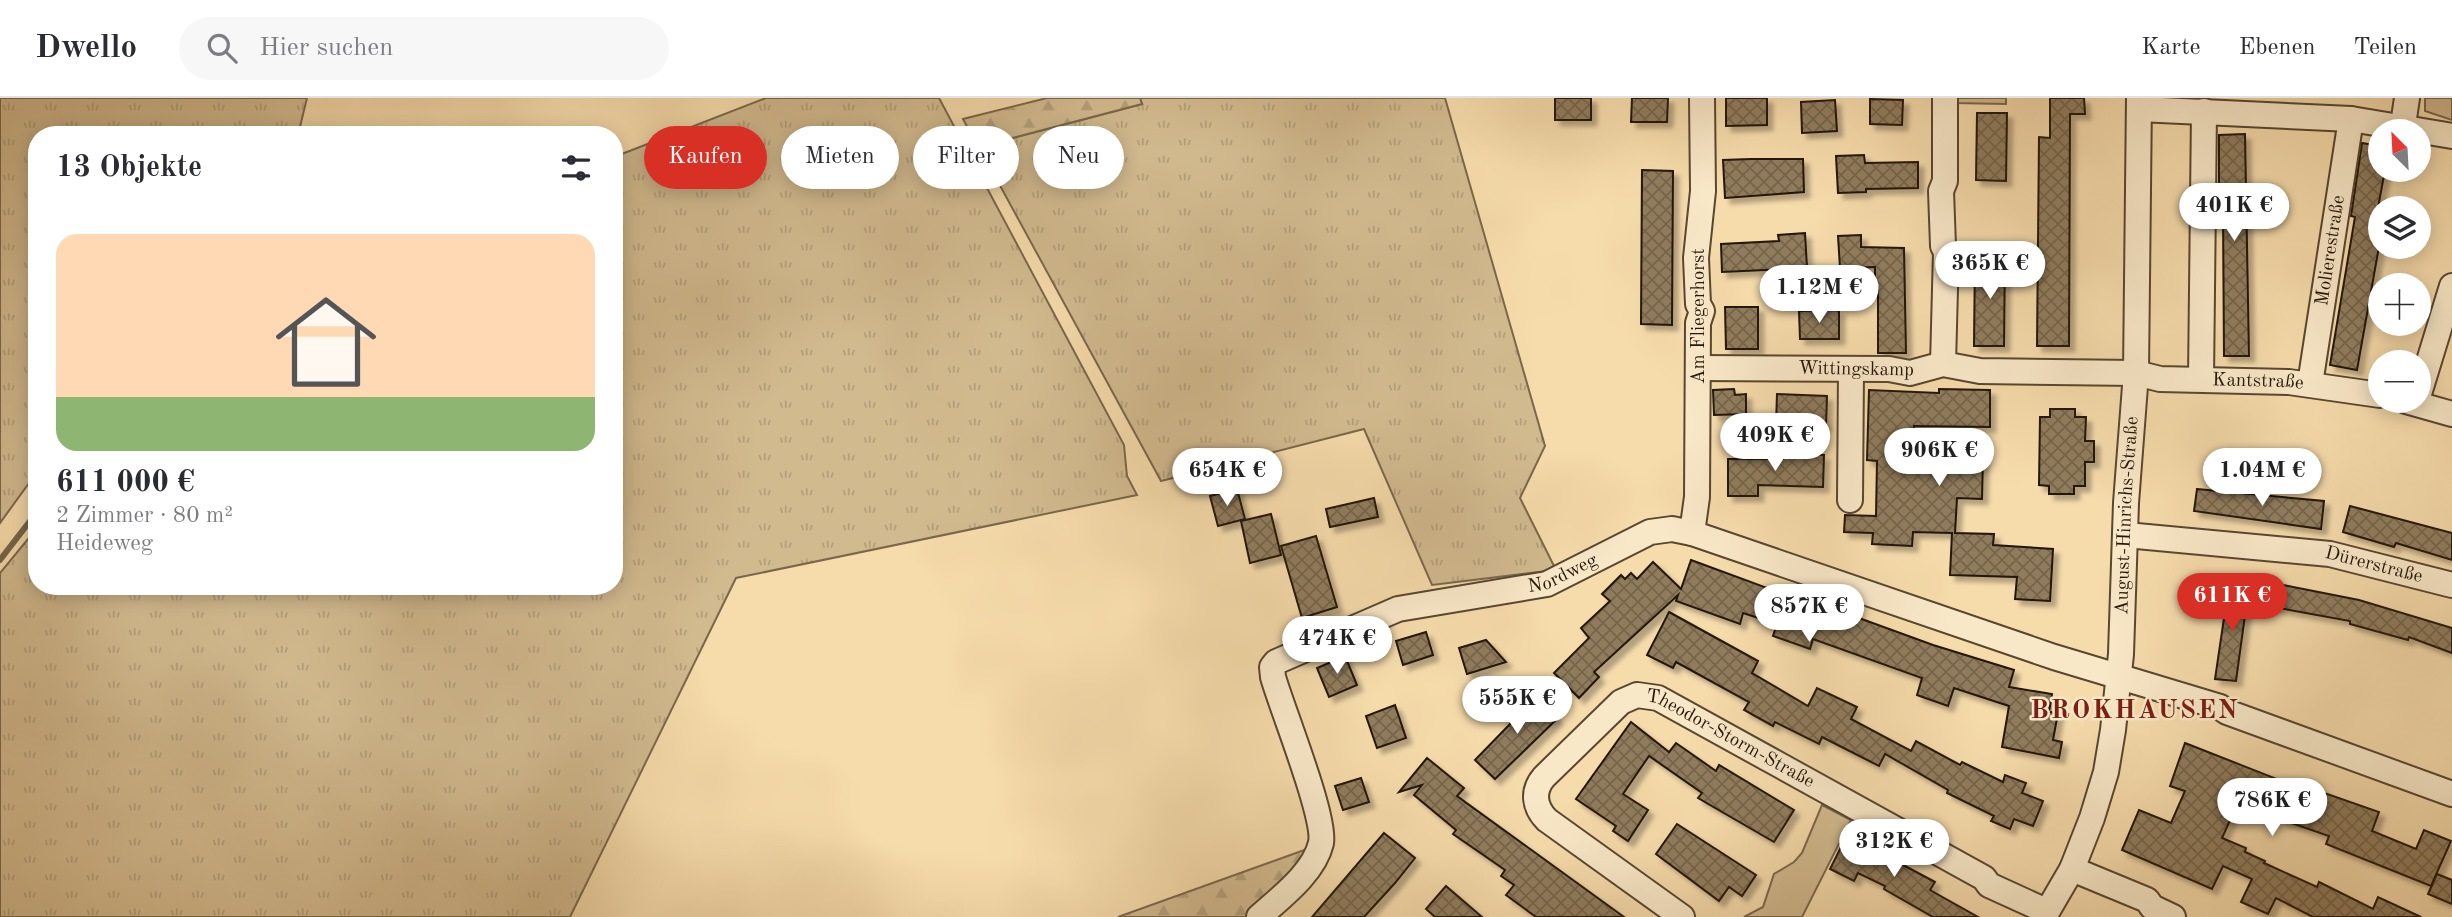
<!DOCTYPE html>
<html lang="de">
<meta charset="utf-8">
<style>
body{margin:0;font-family:"Old Standard TT",serif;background:#f7f7f7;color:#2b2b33;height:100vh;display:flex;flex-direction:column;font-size:26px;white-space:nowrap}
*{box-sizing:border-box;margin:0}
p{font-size:23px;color:#7c7c81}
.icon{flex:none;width:38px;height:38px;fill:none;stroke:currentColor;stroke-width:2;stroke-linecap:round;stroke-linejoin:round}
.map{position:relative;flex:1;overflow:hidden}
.panel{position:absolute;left:28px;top:28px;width:595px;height:469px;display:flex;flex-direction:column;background:#fff;border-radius:28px;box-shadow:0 4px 18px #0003}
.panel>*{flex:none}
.hud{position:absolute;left:644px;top:28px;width:665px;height:63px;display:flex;gap:14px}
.needle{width:46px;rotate:336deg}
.fabs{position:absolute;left:2368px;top:21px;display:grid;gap:14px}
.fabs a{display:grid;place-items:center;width:63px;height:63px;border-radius:50%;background:#fff;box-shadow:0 4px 18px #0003;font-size:35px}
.price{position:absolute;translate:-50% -60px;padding:0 16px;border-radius:24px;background:#fff;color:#222;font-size:23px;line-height:46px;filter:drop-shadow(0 2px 4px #0008)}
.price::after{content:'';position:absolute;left:50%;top:42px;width:21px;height:16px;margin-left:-10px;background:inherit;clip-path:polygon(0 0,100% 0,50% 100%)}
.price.on{background:#d93025;color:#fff}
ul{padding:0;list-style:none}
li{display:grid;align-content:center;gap:14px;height:371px;padding:0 28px}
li+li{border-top:2px solid #e1e1e2}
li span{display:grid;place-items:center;height:217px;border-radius:21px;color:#555}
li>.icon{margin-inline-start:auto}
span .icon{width:126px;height:126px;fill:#fffc;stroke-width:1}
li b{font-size:30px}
h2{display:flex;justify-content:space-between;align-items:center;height:84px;padding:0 28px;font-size:30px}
.chip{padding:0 24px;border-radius:32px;background:#fff;box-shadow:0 4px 18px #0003;font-size:24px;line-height:63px}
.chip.on{background:#d93025;color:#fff}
header{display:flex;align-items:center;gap:42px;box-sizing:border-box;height:98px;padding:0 35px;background:#fff;border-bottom:2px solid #e1e1e2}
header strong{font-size:33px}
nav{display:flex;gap:38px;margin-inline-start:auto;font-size:24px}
.search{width:490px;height:63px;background:#f7f7f7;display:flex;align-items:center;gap:18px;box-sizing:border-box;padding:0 24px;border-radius:38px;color:#7c7c81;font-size:26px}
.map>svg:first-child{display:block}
</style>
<header>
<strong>Dwello</strong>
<div class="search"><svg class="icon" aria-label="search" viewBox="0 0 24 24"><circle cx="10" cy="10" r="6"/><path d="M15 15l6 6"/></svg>Hier suchen</div>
<nav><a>Karte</a><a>Ebenen</a><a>Teilen</a></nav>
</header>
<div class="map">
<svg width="2452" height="819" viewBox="0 0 2452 819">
<defs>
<pattern id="grass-tufts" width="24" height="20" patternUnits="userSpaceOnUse" patternTransform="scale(1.75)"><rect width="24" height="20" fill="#d2ba8f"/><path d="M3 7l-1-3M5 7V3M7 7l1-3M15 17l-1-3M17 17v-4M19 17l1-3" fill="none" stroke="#b49f7a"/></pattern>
<pattern id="forest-firs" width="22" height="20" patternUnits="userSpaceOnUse" patternTransform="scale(1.75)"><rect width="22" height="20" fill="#d2ba8f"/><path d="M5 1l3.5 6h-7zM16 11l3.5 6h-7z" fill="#b49f7a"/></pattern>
<pattern id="building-cross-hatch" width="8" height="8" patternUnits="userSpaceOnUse" patternTransform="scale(1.75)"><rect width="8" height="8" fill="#907c5d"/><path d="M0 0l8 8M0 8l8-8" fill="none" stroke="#75654b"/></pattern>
<filter id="shadow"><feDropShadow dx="5.5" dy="5.5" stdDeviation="2" flood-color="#0004"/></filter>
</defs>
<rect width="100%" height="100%" fill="#f6dbab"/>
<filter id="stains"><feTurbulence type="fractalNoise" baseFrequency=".00286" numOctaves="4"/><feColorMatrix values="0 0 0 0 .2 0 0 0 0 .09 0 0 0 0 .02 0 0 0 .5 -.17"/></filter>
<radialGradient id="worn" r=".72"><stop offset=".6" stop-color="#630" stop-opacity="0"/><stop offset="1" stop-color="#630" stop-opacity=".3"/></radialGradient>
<g fill="url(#grass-tufts)" stroke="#7a684c" stroke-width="2">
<polygon points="0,0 307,0 298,37 37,37 37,374 0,425"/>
<polygon points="766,0 939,0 1124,347 1127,378 1137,397 736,480 570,819 0,819 0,475 37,430 37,488 614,488 614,59"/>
<polygon points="1140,0 1445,0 1545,348 1520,400 1556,472 1432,487 1364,331 1161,383 979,49 1142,6"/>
</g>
<g fill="url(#forest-firs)" stroke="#7a684c" stroke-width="2">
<polygon points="1047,0 1140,0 1142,6 978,49 963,21"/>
<polygon points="1321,746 1246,819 1118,819"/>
</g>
<g fill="#d2ba8f" stroke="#7a684c" stroke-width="2">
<polygon points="1954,0 2006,0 2006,6 1954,5"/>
<polygon points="2425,0 2452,0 2452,22 2425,13"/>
<polygon points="1822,707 1851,722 1802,819 1744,819 1763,809 1774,776 1794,764 1802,755"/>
</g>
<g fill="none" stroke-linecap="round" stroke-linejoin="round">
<polyline stroke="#766449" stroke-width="6" points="0,462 37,414"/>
</g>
<g fill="url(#building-cross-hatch)" stroke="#221608" stroke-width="2" filter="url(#shadow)">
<rect x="1555" y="0" width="36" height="22"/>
<polygon points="1632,0 1668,0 1667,24 1631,24"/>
<polygon points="1726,0 1767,0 1767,27 1726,28"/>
<polygon points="2050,0 2084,0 2085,16 2070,16 2069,248 2037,248 2039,39 2050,40"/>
<polygon points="1870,1 1903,2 1902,27 1870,26"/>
<polygon points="1835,2 1837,33 1802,35 1801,4"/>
<polygon points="1977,15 2007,15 2006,83 1976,82"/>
<polygon points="2245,36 2249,258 2224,258 2223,114 2219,114 2219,37"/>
<polygon points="2362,45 2380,48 2380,72 2385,72 2372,142 2380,143 2357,272 2330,267 2355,119 2351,118"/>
<polygon points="1864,57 1865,65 1918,64 1918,90 1866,91 1866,94 1838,95 1836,58"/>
<polygon points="1751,61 1803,61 1804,94 1725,100 1723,62"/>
<polygon points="1642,72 1673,73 1672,227 1641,226"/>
<polygon points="1805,135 1807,170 1722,174 1721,146 1779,143 1778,137"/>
<polygon points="1861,137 1861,149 1904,150 1906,255 1878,255 1878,189 1875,189 1875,169 1840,170 1838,138"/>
<polygon points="1975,158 2005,158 2004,248 1974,248"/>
<polygon points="1725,209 1758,209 1758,251 1726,251"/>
<polygon points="1839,212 1839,241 1800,241 1799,213"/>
<polygon points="1734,291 1735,297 1746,296 1746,316 1714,317 1713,292"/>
<polygon points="1939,291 1990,292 1990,329 1914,328 1913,358 1983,360 1982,401 1957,400 1955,435 1994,436 1993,447 2053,451 2050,503 2015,501 2017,479 1950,477 1952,435 1913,434 1912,448 1872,446 1873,435 1844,434 1845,417 1876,418 1877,363 1867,362 1869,292 1939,295"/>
<polygon points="1777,296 1827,298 1826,328 1776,326"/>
<polygon points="2050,311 2075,311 2075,319 2086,319 2085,343 2094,343 2094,364 2085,364 2085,388 2074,388 2074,396 2049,396 2049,388 2039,387 2040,319 2050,319"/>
<polygon points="1783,355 1824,357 1823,389 1758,387 1758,398 1728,398 1728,361 1783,361"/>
<polygon points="1237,391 1245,421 1218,428 1210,398"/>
<polygon points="2197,391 2324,403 2321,431 2194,413"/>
<polygon points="1374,400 1378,419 1330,429 1326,411"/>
<polygon points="2350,408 2452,435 2452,462 2396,445 2394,449 2343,434"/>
<polygon points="1271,416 1281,457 1250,465 1241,423"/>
<polygon points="1316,438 1337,509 1302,520 1281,448"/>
<polygon points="1691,462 1835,515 1837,512 1933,547 2014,572 2009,589 2052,596 2049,614 2058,615 2053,642 2062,644 2059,660 2002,649 2009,608 1954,590 1948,608 1917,597 1922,580 1813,541 1810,551 1773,538 1777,526 1743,515 1740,526 1676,503 1678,497 1594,574 1599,579 1579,600 1554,575 1589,540 1581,530 1610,503 1602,496 1621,477 1625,481 1631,475 1637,481 1653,464 1681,491"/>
<polygon points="2229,486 2249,488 2236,583 2215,581"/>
<polygon points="2278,486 2359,502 2452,530 2452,555 2409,539 2408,542 2350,526 2350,523 2273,509"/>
<polygon points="1669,514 1758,563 1752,575 1808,608 1817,590 1857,609 1851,621 1911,653 1916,643 1960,667 1962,664 2003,684 2005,677 2026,685 2022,695 2043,703 2033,728 2014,721 2010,731 1991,723 1994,718 1947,695 1948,692 1885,656 1879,668 1822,639 1819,646 1775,624 1773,628 1744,612 1749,604 1676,564 1673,570 1647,557"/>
<polygon points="1426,534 1433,557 1403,567 1396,543"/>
<polygon points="1486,542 1506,564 1467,576 1459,550"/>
<polygon points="1345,558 1357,587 1329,599 1317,570"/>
<polygon points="1535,595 1557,621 1495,681 1475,662 1513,623 1509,618"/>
<polygon points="1395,607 1406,640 1377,650 1366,618"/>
<polygon points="1631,624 1669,654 1676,645 1716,673 1719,667 1794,712 1774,744 1698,700 1702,695 1649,658 1623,696 1648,712 1628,743 1613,733 1616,728 1576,701"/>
<polygon points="2185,645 2292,687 2293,684 2379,714 2372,733 2416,751 2424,732 2451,743 2431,788 2326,746 2329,738 2280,721 2283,710 2252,699 2247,713 2236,709 2222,740 2246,750 2245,754 2265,763 2264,765 2317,789 2319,784 2373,811 2378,799 2421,819 2313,819 2276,800 2268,816 2241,804 2252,781 2223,768 2212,791 2122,752 2139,712 2171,725 2185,693 2170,688"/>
<polygon points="1427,660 1464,690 1457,698 1624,819 1536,819 1506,797 1514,787 1501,778 1505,772 1453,736 1456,732 1414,697 1422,687 1399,694"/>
<polygon points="1361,680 1369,704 1343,712 1335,688"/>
<polygon points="1677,726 1756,777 1742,798 1729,789 1719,803 1656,756"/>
<polygon points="1384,735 1415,760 1395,785 1364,819 1312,819"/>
<polygon points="1847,737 1935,784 1930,792 1978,819 1933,819 1884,791 1885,788 1858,775 1854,783 1830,771"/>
<polygon points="2437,776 2452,782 2452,806 2428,796"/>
<polygon points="1446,788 1482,819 1435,819 1426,811"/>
</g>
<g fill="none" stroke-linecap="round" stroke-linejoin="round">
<defs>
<g id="minor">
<polyline points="2139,11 2351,21 2452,38"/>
<polyline points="2403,27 2407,0"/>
<polyline points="1943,266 1946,154 1943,148 1941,93 1945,83 1945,0"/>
<path id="s1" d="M1699,270l190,1 21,4 33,-9 37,7 156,2 24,6 129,3 91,13"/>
<polyline points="2201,281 2204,13"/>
<path id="s2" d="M2310,286l41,-265"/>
<polyline points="2418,299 2452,188"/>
<polyline points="2406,303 2452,316"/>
<polyline points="1850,402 1851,272"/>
<polyline points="1692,435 1697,399 1698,225 1702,213 1698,206 1696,160 1703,93 1702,0"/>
<path id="s3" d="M2126,437l204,19 122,31"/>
<polyline points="2072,771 2147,802 2152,809 2173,819"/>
<path id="s4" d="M1259,819c21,-19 55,-44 62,-74 5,-26 -39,-134 -48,-166l-1,-10 4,-5 122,-53 149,-25 103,-52 22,-3 20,4 362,124 166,50 7,5 225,82"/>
<path id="s5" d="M1682,819l-135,-97c-13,-13 -15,-29 -3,-43l77,-75 16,-7 21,3 326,180 5,7 57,26"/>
<path id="s6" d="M2044,819l28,-48 20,-51 14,-46 7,-42 8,-76 5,-151 10,-130 3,-275"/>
</g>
</defs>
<use href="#minor" stroke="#574731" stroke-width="28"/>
<use href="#minor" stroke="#f9e8c8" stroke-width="24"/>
</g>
<g text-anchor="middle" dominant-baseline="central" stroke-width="5" stroke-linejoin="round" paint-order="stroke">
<g font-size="19" fill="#221608" stroke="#f9e8c8">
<text stroke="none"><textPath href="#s2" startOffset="135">Molierestraße</textPath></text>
<text transform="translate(1699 218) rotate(-90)">Am Fliegerhorst</text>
<text transform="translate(1856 272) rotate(1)">Wittingskamp</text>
<text stroke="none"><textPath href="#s1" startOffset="562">Kantstraße</textPath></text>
<text stroke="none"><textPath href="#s6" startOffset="416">August-Hinrichs-Straße</textPath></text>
<text stroke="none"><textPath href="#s3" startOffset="250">Dürerstraße</textPath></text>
<text stroke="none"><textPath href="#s4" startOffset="590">Nordweg</textPath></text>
<text stroke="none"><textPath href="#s5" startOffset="443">Theodor-Storm-Straße</textPath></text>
</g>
<g font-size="26" font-weight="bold" letter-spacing="2" fill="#7a1f14" stroke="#f9e8c8">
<text x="2135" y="613">BROKHAUSEN</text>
</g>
</g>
<rect width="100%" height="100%" filter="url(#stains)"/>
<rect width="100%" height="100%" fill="url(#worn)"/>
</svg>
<div class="fabs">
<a><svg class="needle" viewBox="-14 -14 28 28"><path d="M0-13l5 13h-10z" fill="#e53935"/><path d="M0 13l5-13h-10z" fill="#7c7c81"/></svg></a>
<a><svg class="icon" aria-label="layers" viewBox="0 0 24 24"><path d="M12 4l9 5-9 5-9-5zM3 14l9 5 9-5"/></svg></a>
<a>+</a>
<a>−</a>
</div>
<b class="price" style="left:2234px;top:145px">401K €</b>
<b class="price" style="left:1990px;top:203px">365K €</b>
<b class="price" style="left:1819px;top:227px">1.12M €</b>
<b class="price" style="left:1775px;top:375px">409K €</b>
<b class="price" style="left:1939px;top:390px">906K €</b>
<b class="price" style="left:1227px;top:410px">654K €</b>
<b class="price" style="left:2262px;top:410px">1.04M €</b>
<b class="price on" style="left:2232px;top:535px">611K €</b>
<b class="price" style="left:1809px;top:546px">857K €</b>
<b class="price" style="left:1337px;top:578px">474K €</b>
<b class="price" style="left:1517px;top:638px">555K €</b>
<b class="price" style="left:2272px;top:740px">786K €</b>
<b class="price" style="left:1894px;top:781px">312K €</b>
<div class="hud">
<a class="chip on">Kaufen</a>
<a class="chip">Mieten</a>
<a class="chip">Filter</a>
<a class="chip">Neu</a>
</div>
<section class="panel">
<h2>13 Objekte<svg class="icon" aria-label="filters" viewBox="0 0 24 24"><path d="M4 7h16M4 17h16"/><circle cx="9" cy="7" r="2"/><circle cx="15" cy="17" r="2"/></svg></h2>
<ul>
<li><span style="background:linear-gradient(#ffd9b3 75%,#8fb573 0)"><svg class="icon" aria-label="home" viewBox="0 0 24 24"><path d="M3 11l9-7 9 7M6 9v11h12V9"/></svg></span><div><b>611 000 €</b><p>2 Zimmer · 80 m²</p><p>Heideweg</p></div></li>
</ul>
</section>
</div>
